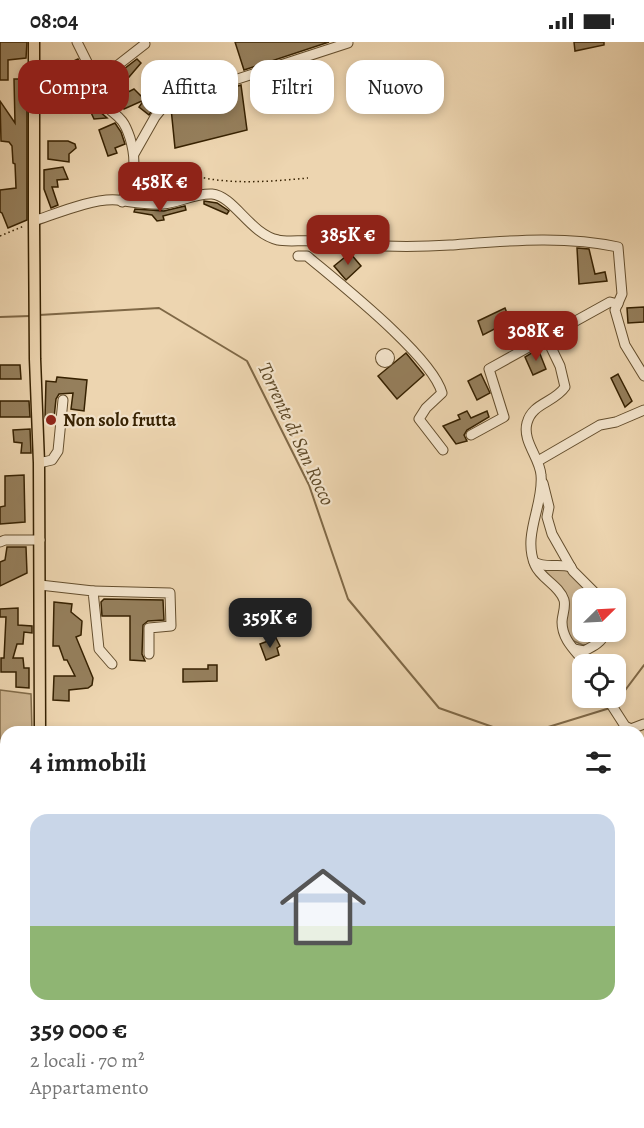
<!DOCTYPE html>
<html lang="it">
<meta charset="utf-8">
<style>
body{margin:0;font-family:Alegreya,serif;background:#f2f2f2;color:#222;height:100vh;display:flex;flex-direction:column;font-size:22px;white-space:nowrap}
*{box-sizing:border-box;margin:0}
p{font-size:20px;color:#767676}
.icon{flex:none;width:33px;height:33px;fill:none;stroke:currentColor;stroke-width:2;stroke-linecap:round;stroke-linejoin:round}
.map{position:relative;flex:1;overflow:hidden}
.details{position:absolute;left:0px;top:684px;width:645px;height:402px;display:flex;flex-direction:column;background:#fff;border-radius:18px 18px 0 0;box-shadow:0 3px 9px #0003}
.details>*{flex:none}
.guide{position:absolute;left:18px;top:18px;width:609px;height:54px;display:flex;gap:12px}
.needle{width:39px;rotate:66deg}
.buttons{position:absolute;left:572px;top:546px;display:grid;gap:12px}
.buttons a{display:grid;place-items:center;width:54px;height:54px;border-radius:12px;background:#fff;box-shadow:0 3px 9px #0003;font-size:30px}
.price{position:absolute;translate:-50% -51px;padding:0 14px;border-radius:12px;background:#8f2418;color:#fff;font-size:20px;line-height:39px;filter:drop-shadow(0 2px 3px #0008)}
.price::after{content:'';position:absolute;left:50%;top:36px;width:18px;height:14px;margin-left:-9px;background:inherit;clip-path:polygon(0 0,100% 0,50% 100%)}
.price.active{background:#222;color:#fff}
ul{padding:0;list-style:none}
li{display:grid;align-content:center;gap:12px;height:318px;padding:0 30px}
li span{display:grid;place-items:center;height:186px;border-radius:18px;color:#555}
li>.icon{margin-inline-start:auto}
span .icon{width:108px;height:108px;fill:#fffc;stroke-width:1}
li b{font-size:26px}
h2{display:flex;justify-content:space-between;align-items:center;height:72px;padding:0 30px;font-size:26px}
.pill{padding:0 21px;border-radius:18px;background:#fff;box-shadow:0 3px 9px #0003;font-size:21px;line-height:54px}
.pill.active{background:#8f2418;color:#fff}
.status{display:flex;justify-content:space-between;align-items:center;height:42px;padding:0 30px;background:#fff;direction:ltr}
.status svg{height:16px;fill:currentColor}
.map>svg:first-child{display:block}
</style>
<div class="status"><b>08:04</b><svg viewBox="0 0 49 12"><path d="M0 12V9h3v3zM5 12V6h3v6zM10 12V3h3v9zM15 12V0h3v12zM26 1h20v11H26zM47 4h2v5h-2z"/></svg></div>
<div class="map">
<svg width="644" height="1086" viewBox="0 0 644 1086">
<rect width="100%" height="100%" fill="#edd5b0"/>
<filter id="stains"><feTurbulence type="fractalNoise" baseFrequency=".00333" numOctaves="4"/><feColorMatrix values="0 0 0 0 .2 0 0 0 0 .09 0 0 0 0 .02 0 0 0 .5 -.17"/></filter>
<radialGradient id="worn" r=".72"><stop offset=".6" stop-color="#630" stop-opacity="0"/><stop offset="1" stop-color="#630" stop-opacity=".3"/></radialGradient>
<g fill="#ceb692" stroke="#826c4a" stroke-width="1.5">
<polygon points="565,525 596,556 582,556 582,590 604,590 592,602 583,603 571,598 565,587 568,564 541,526"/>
<polygon points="0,648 31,652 32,690 6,690 6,723 0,724"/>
<polygon points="639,765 644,781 644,1086 0,1086 0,986 6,983 6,1080 639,1080"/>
</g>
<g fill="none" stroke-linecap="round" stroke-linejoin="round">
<g stroke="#7f6846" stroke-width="2">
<polyline points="39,273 159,266 247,319 309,443 348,557 439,666 507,690"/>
<polyline points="0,275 30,274"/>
<polyline points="614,663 644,623"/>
<polyline points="532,690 610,666"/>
</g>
</g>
<g fill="#957f5c" stroke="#362101" stroke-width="1.5">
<polygon points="0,0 27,0 26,16 8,18 8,38 0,38"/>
<polygon points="235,0 329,0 244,28"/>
<polygon points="574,0 604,0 604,3 575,9"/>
<polygon points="78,17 84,29 76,34 69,21"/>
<polygon points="137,17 141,21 112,55 107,45 125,29 124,27"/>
<polygon points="164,31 168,39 184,35 186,39 192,37 193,44 169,52 169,46 167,49 164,45 157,49 152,37"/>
<polygon points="14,37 27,37 27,178 8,186 2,171 0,170 0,148 16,146 15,122 13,121 12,104 9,100 1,99 0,59 15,81"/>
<polygon points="241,43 247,88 175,106 171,66"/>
<polygon points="134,47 145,58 146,57 155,64 149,73 139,65 144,58 124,67 118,55"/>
<polygon points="95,61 98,68 107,76 94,77 88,64"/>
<polygon points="115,81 121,90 125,102 115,106 117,111 108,114 99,88"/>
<polygon points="48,99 68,99 75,102 76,106 69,112 69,120 48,117"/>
<polygon points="63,125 68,137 57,138 58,145 52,145 58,163 51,166 44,147 44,128"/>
<polygon points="204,159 217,161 229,169 227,172 204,162"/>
<polygon points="185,164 186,168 163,174 164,178 157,179 152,173 134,170 135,167 164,169"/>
<polygon points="577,206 589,207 595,232 605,230 607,239 579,242"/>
<polygon points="350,211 361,224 346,238 334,224"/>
<polygon points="644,265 644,280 628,281 627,266"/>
<polygon points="505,266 510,279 483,293 478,279"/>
<polygon points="538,307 546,327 533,333 525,315"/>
<polygon points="406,311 424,333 397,357 378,334"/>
<polygon points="0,323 20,323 21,337 0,337"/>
<polygon points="481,332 490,351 477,358 468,339"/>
<polygon points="618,332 632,359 625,365 611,336"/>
<polygon points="57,335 87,338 84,369 71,367 73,351 59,352 56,357 54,376 45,376 46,339 56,340"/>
<polygon points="0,359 29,359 30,375 0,375"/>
<polygon points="467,369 471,376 487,369 489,375 467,388 464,393 467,399 456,402 443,384 460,377 458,373"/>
<polygon points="30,387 31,411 21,411 22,401 14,400 13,388"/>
<polygon points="24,433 25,480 0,482 0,465 5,464 5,434"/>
<polygon points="7,505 26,505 27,531 0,544 0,520 5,518"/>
<polygon points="104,557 163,558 164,578 148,579 143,583 142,612 145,619 130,618 130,574 102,574 101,560"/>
<polygon points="54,560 72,562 71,570 82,579 81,593 76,595 93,636 92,643 88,646 69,648 69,659 53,658 54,634 75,634 67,618 64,618 59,604 53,604"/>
<polygon points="18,566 18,583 32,584 32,591 24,590 23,602 17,602 13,616 23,616 24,626 29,626 29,646 16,645 16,630 1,630 1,616 4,616 6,575 0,575 0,567"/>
<polygon points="276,596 280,604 277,606 279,613 266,618 260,602"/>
<polygon points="208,623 217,623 217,639 183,640 183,627 208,627"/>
</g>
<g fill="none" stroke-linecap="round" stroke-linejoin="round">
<defs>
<g id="minor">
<path d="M77,0l25,50 -2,5c6,13 14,14 22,24 4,5 6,11 8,17 8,27 3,39 -8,64"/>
<polyline points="99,43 111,34 118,23 145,2"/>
<polyline points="134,112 155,75 167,60 348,1"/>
<path d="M34,179c24,-8 59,-23 83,-21 16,2 30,5 46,4 16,-1 32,-11 49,-10 22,2 38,40 66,46 7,2 26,0 36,1 45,5 91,7 136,4 55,-4 114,-10 168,2l4,47 -7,16 10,35 19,31"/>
<path d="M298,214h9c32,27 125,100 135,137l-16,15 -7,11 24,31"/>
<path d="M546,295l14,29 5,21c-11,16 -33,16 -38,36 -5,18 13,35 14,52 3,30 -19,60 -6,90 6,14 24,20 29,35 2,8 -2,15 -2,22 0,18 14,29 24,42"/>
<circle cx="385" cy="316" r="4.5"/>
<polyline points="471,393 504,375 489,327 610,260 618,262"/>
<polyline points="538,419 600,383 616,380 644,368"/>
<polyline points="39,421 52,418 58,409 63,358"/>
<polyline points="543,441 549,465 547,475 552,492 573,529 600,556"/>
<polyline points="0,500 5,498 40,498"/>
<path d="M534,520c12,7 24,1 37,5"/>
<polyline points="40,543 93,549 99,607 112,622"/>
<polyline points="93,549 170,551 171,584 149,586 149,612"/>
<path d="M574,607l10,2c10,-5 18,-9 22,-19"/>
<polyline points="607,656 625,684 631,687 644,682"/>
<polyline points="639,746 644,761"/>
</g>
<g id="major">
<polyline points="34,0 34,179 35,317 39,421 40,690"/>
<polyline points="639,710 644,707"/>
<polyline points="0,975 6,973"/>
</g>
</defs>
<use href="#minor" stroke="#644e2d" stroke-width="11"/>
<use href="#major" stroke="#362101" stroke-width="13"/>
<g stroke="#362101" stroke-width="1.5" stroke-dasharray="1.5 3" stroke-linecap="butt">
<path d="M143,121c22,-3 46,13 67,16 32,5 66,2 98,-1"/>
<polyline points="0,194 24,184"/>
<polyline points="639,838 644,836"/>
<polyline points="639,885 644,885"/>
<polyline points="639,914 644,914"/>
<polyline points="639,1027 644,1026"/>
<polyline points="0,1047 6,1045"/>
<polyline points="56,1080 57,1086"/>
<polyline points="521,1080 525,1086"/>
<polyline points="604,1080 608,1086"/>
<polyline points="241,1086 244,1080"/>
<polyline points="348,1086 350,1080"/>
<polyline points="505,1086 510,1080"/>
</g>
<use href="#minor" stroke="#f3e4cc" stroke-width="9"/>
<use href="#major" stroke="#edd5b0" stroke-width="10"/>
</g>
<circle fill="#8f2418" stroke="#f3e4cc" stroke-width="2" cx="51" cy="378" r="6"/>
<g text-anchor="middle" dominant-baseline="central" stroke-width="4.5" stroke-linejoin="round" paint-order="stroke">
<g font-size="18" font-weight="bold" fill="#362101" stroke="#f3e4cc" text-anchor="start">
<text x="63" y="378">Non solo frutta</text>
</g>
<g font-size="20" font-style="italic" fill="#604b29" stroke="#f3e4cc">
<text transform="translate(296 392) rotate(65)">Torrente di San Rocco</text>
</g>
</g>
<rect width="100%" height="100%" filter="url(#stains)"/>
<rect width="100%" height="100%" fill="url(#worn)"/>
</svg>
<div class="buttons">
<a><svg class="needle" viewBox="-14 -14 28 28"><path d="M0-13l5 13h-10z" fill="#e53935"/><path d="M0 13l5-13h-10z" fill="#767676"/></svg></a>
<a><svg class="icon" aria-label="locate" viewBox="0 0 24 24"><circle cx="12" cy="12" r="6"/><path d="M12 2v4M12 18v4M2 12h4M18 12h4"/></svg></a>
</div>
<b class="price" style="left:160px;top:171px">458K €</b>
<b class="price" style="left:348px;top:224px">385K €</b>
<b class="price" style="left:536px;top:320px">308K €</b>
<b class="price active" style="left:270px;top:607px">359K €</b>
<div class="guide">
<a class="pill active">Compra</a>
<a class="pill">Affitta</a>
<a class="pill">Filtri</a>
<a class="pill">Nuovo</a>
</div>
<section class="details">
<h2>4 immobili<svg class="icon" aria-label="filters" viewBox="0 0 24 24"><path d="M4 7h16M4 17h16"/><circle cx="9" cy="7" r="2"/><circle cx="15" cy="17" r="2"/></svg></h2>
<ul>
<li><span style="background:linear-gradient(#c9d6e8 60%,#8fb573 0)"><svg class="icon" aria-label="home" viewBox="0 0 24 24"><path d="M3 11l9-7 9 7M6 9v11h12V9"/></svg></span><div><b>359 000 €</b><p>2 locali · 70 m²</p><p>Appartamento</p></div></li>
</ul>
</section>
</div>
